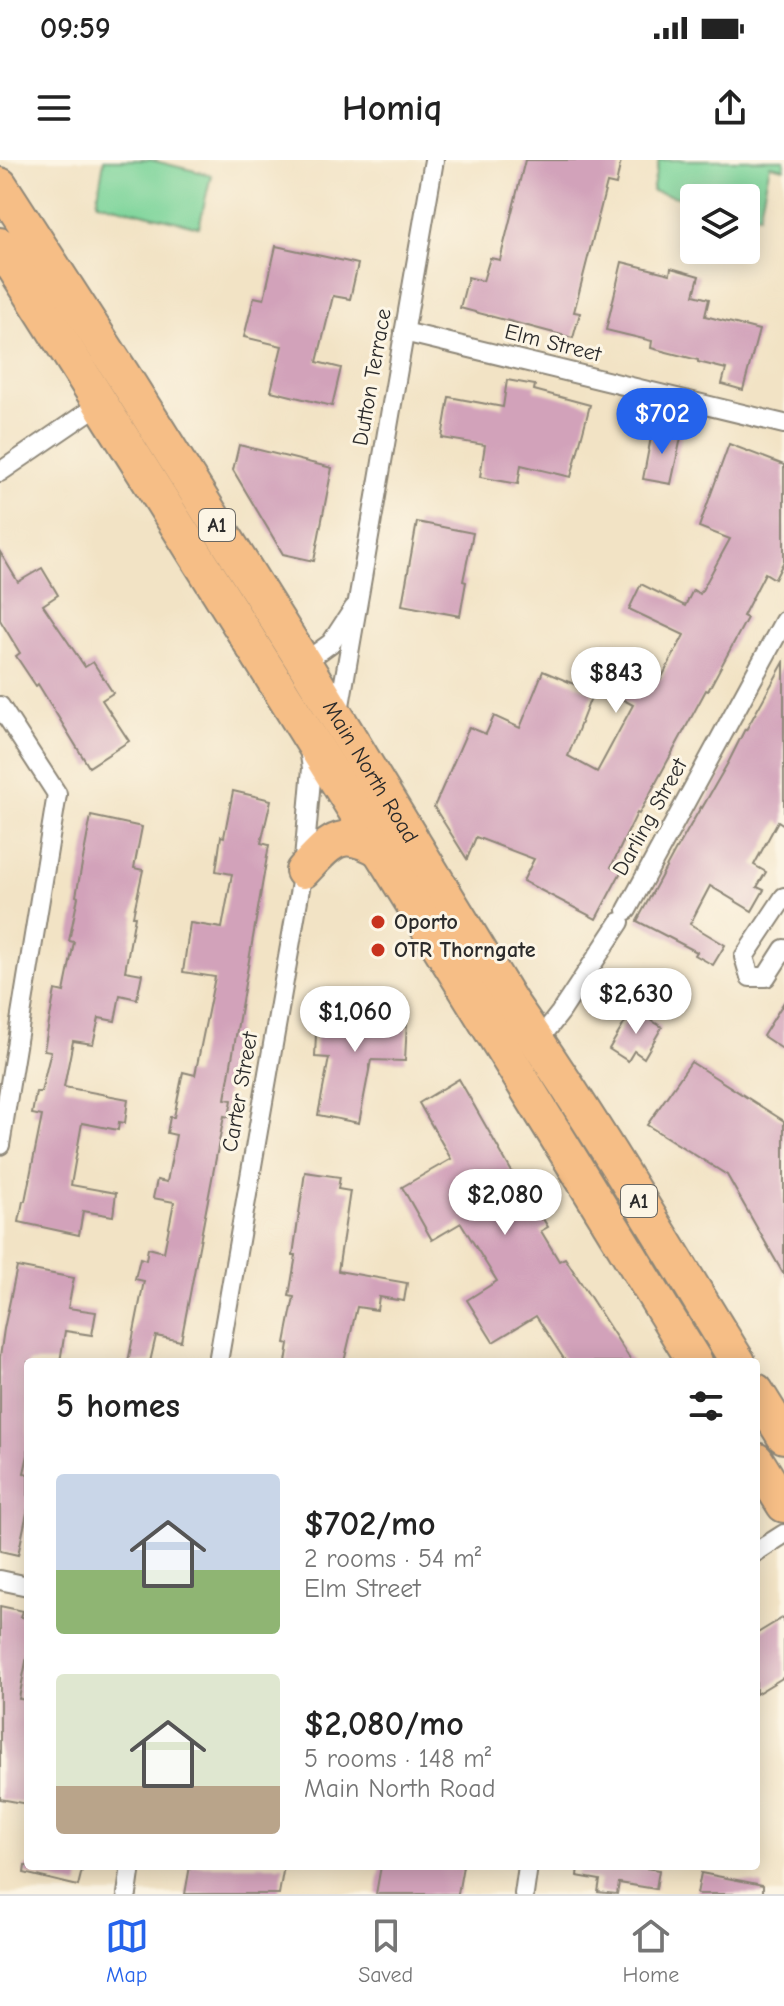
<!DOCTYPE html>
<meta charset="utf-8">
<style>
body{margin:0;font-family:"Comic Neue",sans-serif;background:#f2f2f2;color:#222;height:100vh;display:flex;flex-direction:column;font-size:30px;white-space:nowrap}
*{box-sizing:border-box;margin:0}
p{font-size:26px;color:#767676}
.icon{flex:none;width:44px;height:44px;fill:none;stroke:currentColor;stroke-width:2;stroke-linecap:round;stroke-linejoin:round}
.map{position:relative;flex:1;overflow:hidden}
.drawer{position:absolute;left:24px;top:1198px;width:736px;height:512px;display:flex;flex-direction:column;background:#fff;border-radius:8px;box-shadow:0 4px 20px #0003}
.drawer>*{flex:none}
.buttons{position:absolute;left:680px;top:24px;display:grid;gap:16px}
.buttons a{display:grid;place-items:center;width:80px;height:80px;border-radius:8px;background:#fff;box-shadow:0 4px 20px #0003;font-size:40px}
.price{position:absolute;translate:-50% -68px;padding:0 18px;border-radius:28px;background:#fff;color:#222;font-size:26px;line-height:52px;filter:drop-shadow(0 2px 4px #0008)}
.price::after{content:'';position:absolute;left:50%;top:48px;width:24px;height:18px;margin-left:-12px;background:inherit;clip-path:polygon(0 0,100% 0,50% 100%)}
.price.on{background:#2563eb;color:#fff}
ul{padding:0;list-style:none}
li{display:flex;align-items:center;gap:24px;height:200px;padding:0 32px}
li span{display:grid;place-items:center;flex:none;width:224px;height:160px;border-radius:8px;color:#555}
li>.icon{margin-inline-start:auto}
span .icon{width:96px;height:96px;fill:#fffc;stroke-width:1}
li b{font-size:34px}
h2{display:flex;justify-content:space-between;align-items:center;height:96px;padding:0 32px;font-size:34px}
.status{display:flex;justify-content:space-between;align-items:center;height:56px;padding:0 40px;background:#fff;direction:ltr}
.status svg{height:22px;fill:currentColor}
header{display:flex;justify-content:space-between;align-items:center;height:104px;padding:0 32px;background:#fff;font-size:36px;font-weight:700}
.menu{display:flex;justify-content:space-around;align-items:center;height:112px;border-top:2px solid #e0e0e0;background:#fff;font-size:22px;color:#767676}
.menu a{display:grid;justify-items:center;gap:4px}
.menu .on{color:#2563eb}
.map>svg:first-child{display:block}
</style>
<div class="status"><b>09:59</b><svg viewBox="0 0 49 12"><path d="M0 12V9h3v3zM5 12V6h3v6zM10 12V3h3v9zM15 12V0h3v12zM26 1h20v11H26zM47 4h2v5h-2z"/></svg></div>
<header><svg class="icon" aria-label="menu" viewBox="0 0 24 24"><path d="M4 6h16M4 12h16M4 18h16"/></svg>Homiq<svg class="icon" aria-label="share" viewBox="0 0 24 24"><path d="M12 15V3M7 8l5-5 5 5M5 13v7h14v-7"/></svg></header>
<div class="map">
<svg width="784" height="1734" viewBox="0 0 784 1734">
<rect width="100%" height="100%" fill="#fcf5e5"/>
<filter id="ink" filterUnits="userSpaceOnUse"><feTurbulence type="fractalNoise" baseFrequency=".0125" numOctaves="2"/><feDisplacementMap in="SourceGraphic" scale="16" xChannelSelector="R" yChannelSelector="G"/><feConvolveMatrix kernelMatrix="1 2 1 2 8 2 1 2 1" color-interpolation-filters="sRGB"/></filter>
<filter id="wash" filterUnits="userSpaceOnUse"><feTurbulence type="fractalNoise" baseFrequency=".006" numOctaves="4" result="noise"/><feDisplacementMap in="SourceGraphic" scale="32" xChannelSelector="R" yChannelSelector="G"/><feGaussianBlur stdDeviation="1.8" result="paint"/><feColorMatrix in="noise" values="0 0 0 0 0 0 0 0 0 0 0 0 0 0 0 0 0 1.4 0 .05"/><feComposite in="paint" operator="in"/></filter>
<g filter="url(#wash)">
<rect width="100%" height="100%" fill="#f2e3c5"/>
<g fill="#7bd49a" stroke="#538062" stroke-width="2">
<polygon points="104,0 151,0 211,15 199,67 97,42"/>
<polygon points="659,0 784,0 784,8 770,5 759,55 746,52 746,38 694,38 694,41 652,31"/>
</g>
<g id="blocks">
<g fill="#d2a2ba">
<polygon points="525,0 621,0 616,25 607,23 574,152 580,153 573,178 460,148 468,117 483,121 490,98 500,100"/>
<polygon points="276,86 358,104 350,139 333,136 317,202 341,208 332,246 271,231 282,186 244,177 254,137 264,139"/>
<polygon points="622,102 670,114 671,108 699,116 694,135 709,139 705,156 759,170 743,230 722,224 726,209 698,202 698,200 651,188 652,181 606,170"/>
<polygon points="507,220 535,225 534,230 590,245 571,317 521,305 518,324 480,317 485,285 442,278 449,237 503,247"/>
<polygon points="653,267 682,273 671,324 643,319"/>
<polygon points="729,284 784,305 784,401 775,419 765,413 743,456 747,458 708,531 706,530 639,654 637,653 611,707 621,712 596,759 523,721 534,699 476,677 467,699 434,647 469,567 486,574 494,556 520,568 543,511 593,532 568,596 597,612 633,545 618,537 635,505 661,519 684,475 629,449 641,424 685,446 693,430 700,434 730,379 699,367"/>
<polygon points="239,285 332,308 314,401 283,394 233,310"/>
<polygon points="417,362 473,373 463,421 466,422 460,456 402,445"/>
<polygon points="0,392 18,422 42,408 58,435 43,445 85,507 93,502 113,533 102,540 129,581 89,607 38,524 36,526 16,496 20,493 0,460"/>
<polygon points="784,502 784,665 778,661 754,705 766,712 757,727 764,730 752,751 710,726 690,764 725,785 713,805 695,795 697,792 637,761 676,689 677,689 701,647 702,648 729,601 745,569 746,570"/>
<polygon points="233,631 271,640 261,683 269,685 225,939 232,940 229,957 224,956 181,1181 156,1176 150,1202 128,1202 144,1121 135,1119 140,1098 146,1100 148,1088 164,1092 174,1042 153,1038 157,1020 167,1022 176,975 167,973 170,957 174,957 183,912 195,915 215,817 183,812 190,763 222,768 232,714 216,711 221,676 224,677"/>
<polygon points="91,656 142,667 134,708 143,710 133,756 135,756 125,811 142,814 137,839 120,835 115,861 99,858 93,884 73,881 64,927 128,939 125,963 119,962 118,970 82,963 71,1025 116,1033 113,1056 83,1051 79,1075 19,1062 23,1041 25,1041 42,956 32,954 36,932 41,932 51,891 44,890 55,830 64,832 74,782 69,781 78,737 76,736"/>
<polygon points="784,842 784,890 763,876"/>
<polygon points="393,847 400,851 407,860 405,901 371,900 359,963 318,955 329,898 315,897 317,850"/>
<polygon points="633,849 662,867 644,898 634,891 628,901 609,889"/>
<polygon points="691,902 784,961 784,1115 727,1015 647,965"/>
<polygon points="459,919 524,1033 526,1032 548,1067 541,1071 559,1101 565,1098 632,1202 566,1202 536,1156 493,1182 467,1140 497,1121 461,1063 432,1080 402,1027 451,999 419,943"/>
<polygon points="305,1012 340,1017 338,1029 350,1031 338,1111 407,1123 404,1141 379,1137 377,1150 357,1147 344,1202 286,1202 289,1184 285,1183 294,1137 289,1136 296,1095 293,1095"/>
<polygon points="17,1107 74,1118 68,1148 96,1152 92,1175 65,1171 60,1202 28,1202 28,1295 24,1313 28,1314 28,1348 18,1395 0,1391 0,1197 4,1169"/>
<polygon points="0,1446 23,1451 21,1457 28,1458 28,1491 19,1539 28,1540 28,1644 0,1639"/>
<polygon points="784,1457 784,1517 756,1534 756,1474"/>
<polygon points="25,1706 83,1706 78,1726 24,1713"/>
<polygon points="190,1706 284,1706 279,1734 185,1734"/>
<polygon points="381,1706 463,1706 458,1734 376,1734"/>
<polygon points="578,1706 631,1706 659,1710 656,1729 619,1723 617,1734 598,1732 600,1720 577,1716"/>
<polygon points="701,1713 763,1725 763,1734 697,1734"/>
</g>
</g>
</g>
<g filter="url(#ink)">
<use href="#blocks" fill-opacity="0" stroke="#8e8778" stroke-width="2"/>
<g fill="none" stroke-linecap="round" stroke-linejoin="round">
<defs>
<g id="street">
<polyline points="404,172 784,264"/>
<polyline points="0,312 101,243"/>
<polyline points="298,507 331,483 354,448"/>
<polyline points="0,546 57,634 0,985"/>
<polyline points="338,557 434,0"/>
<polyline points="784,737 744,797 750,817 766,817 784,789"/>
<polyline points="627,750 784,461"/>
<polyline points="538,881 560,853 620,762"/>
<polyline points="218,1202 303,711 312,608 309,589"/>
<polyline points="756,1392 784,1374"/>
<polyline points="0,1420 28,1426"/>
<polyline points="127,1734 131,1706"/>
<polyline points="524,1734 528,1706"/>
</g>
<g id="highway">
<path id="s1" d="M0,25l130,201 174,277 207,340c81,116 153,239 227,359"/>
<path d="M0,85c236,370 466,743 695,1117"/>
<path d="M303,711c29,-31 37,-44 79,-20"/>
<polyline points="756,1231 784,1276"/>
<polyline points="756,1300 784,1345"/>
</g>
</defs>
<use href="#street" stroke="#8e8778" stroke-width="22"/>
<use href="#highway" stroke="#8e8778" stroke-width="38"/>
<use href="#street" stroke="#fff" stroke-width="18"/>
<use href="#highway" stroke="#f6be86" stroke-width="34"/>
</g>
</g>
<g fill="#c8321e" stroke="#fcf5e5" stroke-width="3">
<circle cx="378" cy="762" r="8"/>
<circle cx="378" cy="790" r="8"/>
</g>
<g text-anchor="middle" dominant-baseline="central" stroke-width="6" stroke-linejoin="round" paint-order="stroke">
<g fill="#fcf5e5" stroke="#6a6863" stroke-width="2">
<rect x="199" y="349" width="36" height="32" rx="6"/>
<rect x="621" y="1025" width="36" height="32" rx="6"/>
</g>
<g font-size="20" font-weight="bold" fill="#2b2b2b">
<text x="217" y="365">A1</text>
<text x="639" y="1041">A1</text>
</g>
<g font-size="22" fill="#2b2b2b" stroke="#fcf5e5">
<text transform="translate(553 183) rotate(14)">Elm Street</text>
<text transform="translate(372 217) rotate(-80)">Dutton Terrace</text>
<text stroke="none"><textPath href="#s1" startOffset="694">Main North Road</textPath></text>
<text transform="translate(650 657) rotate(-61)">Darling Street</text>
<text transform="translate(240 932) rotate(-80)">Carter Street</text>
</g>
<g font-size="22" font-weight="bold" fill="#2b2b2b" stroke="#fcf5e5" text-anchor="start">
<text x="394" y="762">Oporto</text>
<text x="394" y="790">OTR Thorngate</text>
</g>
</g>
</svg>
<div class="buttons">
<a><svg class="icon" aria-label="layers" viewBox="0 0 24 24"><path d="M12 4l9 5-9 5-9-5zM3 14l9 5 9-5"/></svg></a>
</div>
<b class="price on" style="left:662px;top:296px">$702</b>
<b class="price" style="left:616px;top:555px">$843</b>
<b class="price" style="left:636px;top:876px">$2,630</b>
<b class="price" style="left:355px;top:894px">$1,060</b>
<b class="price" style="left:505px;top:1077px">$2,080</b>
<section class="drawer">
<h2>5 homes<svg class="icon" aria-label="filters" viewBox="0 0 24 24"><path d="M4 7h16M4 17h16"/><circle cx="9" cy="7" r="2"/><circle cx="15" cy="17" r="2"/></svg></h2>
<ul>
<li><span style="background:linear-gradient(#c9d6e8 60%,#8fb573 0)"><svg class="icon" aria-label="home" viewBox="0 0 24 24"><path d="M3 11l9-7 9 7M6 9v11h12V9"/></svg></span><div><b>$702/mo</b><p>2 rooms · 54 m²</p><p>Elm Street</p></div></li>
<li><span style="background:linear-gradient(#dfe7d0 70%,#b9a48a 0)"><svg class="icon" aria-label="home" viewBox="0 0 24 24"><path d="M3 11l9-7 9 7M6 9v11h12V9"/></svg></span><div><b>$2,080/mo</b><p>5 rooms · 148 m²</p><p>Main North Road</p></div></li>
</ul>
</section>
</div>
<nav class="menu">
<a class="on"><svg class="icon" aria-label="map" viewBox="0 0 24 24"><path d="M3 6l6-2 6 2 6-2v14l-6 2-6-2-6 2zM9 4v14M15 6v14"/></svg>Map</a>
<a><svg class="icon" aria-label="saved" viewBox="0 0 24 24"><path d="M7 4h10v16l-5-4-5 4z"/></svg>Saved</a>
<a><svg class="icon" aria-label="home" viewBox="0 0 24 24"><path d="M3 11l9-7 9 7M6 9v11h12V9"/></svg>Home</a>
</nav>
